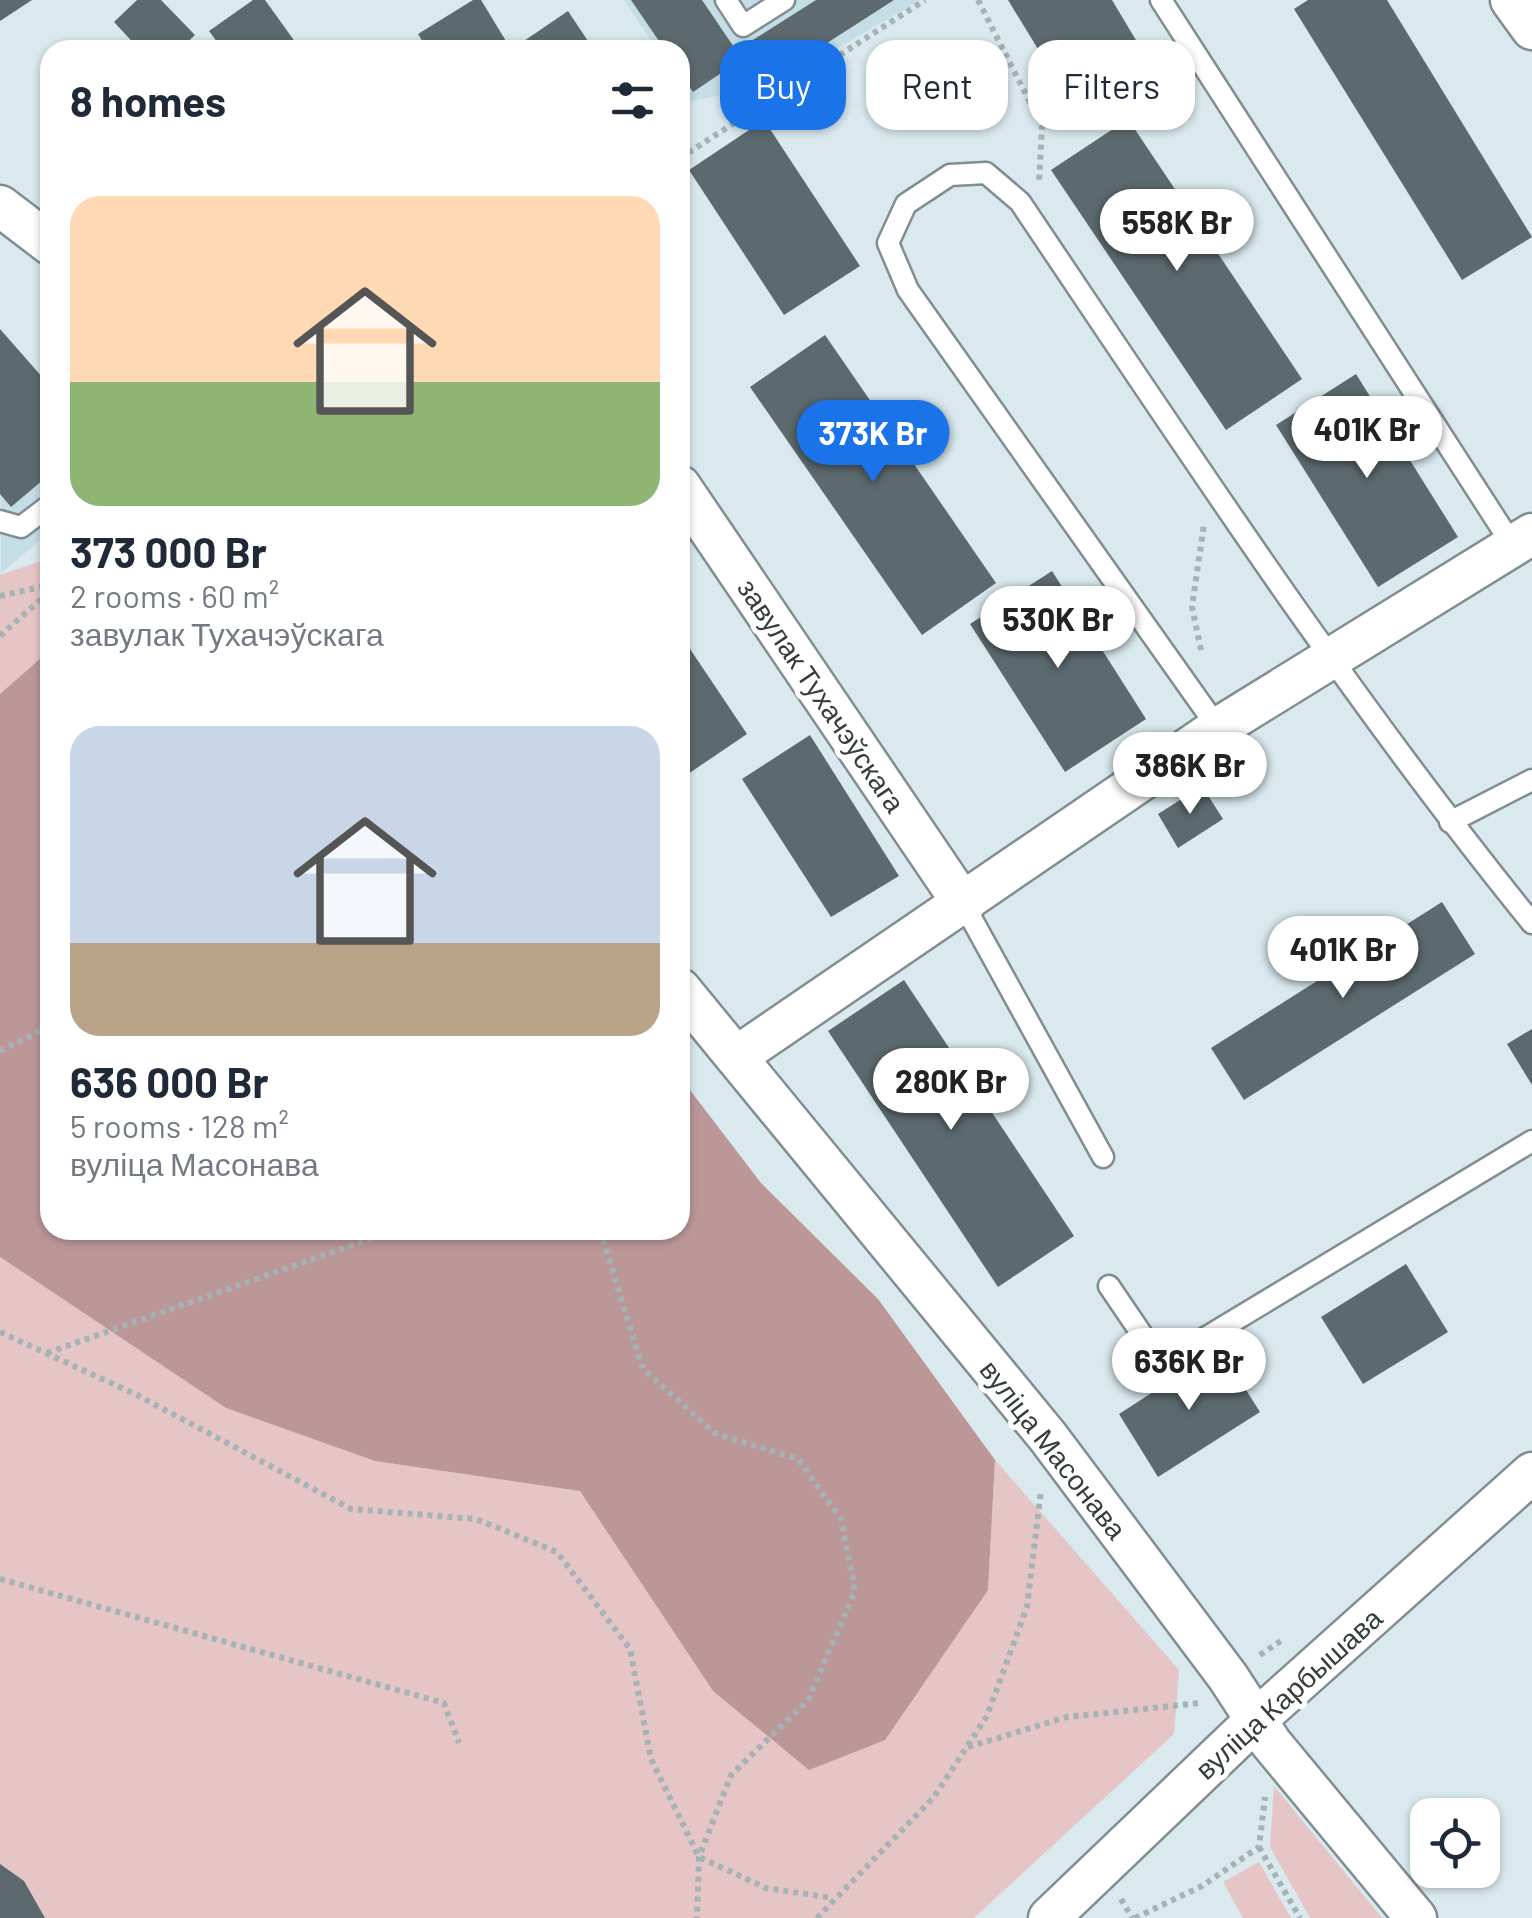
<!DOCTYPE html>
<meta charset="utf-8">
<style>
body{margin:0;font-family:Barlow,sans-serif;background:#f6f6f7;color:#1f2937;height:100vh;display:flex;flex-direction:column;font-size:38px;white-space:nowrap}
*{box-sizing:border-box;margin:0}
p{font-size:32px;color:#747a83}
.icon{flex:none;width:55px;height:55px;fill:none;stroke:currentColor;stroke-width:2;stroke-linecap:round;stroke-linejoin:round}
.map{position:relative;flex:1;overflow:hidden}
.panel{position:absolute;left:40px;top:40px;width:650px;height:1200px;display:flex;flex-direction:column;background:#fff;border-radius:30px;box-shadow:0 2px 8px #0004}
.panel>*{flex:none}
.top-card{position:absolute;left:720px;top:40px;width:660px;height:90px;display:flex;gap:20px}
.tools{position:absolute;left:1410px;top:1798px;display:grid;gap:20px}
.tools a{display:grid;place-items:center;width:90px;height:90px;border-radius:20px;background:#fff;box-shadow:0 2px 8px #0004;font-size:50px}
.price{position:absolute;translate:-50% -85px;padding:0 22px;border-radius:35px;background:#fff;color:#222;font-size:32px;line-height:65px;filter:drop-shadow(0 2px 5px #0008)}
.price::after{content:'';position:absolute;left:50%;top:60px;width:30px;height:22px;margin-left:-15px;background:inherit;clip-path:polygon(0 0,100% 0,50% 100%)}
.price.current{background:#1a73e8;color:#fff}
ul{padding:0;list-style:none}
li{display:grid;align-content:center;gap:20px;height:530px;padding:0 30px}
li span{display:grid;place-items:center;height:310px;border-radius:30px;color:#555}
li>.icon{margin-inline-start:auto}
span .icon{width:180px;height:180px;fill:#fffc;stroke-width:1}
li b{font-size:42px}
h2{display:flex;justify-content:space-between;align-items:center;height:120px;padding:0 30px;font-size:42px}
.chip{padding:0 35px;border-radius:30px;background:#fff;box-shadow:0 2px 8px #0004;font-size:35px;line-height:90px}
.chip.current{background:#1a73e8;color:#fff}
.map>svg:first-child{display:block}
</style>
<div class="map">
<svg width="1532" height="1918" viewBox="0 0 1532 1918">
<rect width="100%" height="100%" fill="#d9e9ee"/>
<g fill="#c5dde5">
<polygon points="624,0 920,0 775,85 691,101 680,84 680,50 657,50"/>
<polygon points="0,329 50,386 50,532 1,573"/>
</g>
<g fill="#e6c5c6">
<polygon points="50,558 50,650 0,694 0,575"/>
<polygon points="0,1257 226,1408 375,1461 580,1491 713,1691 988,1590 995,1460 1179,1670 1174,1734 974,1918 0,1918"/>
<polygon points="1274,1786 1382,1918 1310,1918 1270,1847"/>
<polygon points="1259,1862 1291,1918 1243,1918 1223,1882"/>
</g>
<polygon fill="#bb9798" points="50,650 50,1230 680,1230 680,1077 761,1183 878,1299 995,1460 988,1590 885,1740 809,1770 713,1691 580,1491 375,1461 226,1408 0,1257 0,694"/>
<g fill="#5c6a6f">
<polygon points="0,0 32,0 0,21"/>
<polygon points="137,0 161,0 195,35 179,50 140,50 114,22"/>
<polygon points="253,0 265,0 301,50 223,50 209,31"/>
<polygon points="473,0 481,0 506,41 491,50 428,50 418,34"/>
<polygon points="631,0 702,0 742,59 693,92 680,73 680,50 665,50"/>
<polygon points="816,0 894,0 771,79 748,43"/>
<polygon points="1008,0 1112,0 1158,77 1083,123"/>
<polygon points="1308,0 1387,0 1532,237 1462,280 1294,9"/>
<polygon points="568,11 594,50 526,50 521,43"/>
<polygon points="1128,119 1302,379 1226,430 1051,170"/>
<polygon points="764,120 860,266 784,315 689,170"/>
<polygon points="0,329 50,386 50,474 11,507 0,494"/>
<polygon points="825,335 996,583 922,635 750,387"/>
<polygon points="1356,374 1458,537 1378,587 1276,425"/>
<polygon points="1052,571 1146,719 1065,772 970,624"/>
<polygon points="680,634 747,734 688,774 680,762"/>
<polygon points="810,735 899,876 831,917 742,779"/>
<polygon points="1202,786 1223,819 1178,848 1158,814"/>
<polygon points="1442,902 1475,954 1244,1100 1211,1048"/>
<polygon points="904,980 1074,1236 998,1287 828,1031"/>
<polygon points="1532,1029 1532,1085 1507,1044"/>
<polygon points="1406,1264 1448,1332 1363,1384 1321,1317"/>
<polygon points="1220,1349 1260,1412 1158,1477 1119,1414"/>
<polygon points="0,1864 24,1881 45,1918 0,1918"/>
</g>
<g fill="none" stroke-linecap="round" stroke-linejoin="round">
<defs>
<g id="service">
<polyline points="726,0 743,26 784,0"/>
<polyline points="1161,0 1513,546"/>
<polyline points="0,521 21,527 50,505"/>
<path d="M1218,728l-310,-438 -20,-47 18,-39 44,-29 36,-2 34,29c165,245 326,492 512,721"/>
<polyline points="1450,822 1532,780"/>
<polyline points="964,905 1103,1157"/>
<polyline points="1109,1286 1162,1364 1532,1141"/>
</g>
<g id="minor">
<polyline points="1511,0 1532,29"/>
<polyline points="0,206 50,244"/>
<polyline points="680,486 964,905"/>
<polyline points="680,989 1048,1437 1228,1677 1271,1743 1416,1918"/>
<polyline points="736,1057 1218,728 1532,534"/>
<polyline points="1049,1918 1257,1719 1532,1473"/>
</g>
</defs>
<use href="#service" stroke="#808e93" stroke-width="25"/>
<use href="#minor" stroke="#808e93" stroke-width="45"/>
<g stroke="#a5b2b6" stroke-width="6" stroke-dasharray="5 5" stroke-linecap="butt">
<polyline points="978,0 1042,126 1039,183"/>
<polyline points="680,158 925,0"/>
<polyline points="0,596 50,585"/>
<polyline points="0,636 50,591"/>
<polyline points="1201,650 1192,607 1204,524"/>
<polyline points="0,1051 50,1026"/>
<polyline points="600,1230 643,1369 716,1434 798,1459 841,1519 855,1591 808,1700 731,1775 699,1857 697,1918"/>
<polyline points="0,1332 137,1395 351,1509 476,1519 557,1552 630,1649 651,1759 699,1857 766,1888 832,1898"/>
<polyline points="47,1353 395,1230"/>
<polyline points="0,1579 444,1703 459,1743"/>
<polyline points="1260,1655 1282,1640"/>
<polyline points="968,1747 1067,1717 1200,1703"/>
<polyline points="1259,1847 1300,1918"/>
<polyline points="1121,1899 1132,1918"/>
<polyline points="817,1918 934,1797 987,1716 1027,1607 1041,1491"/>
<polyline points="1135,1918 1202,1886 1259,1847 1265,1797"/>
</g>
<use href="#service" stroke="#fff" stroke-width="20"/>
<use href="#minor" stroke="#fff" stroke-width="40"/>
</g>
<g text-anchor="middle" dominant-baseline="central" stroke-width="10" stroke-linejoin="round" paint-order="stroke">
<g font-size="28" fill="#373d3f" stroke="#fff">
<text transform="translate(822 695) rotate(56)">завулак Тухачэўскага</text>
<text transform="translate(1054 1449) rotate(52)">вуліца Масонава</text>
<text transform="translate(1288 1693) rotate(-42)">вуліца Карбышава</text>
</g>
</g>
</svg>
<div class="tools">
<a><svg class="icon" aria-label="locate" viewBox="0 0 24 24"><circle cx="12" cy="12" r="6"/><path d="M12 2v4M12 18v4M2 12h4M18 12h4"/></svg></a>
</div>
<b class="price" style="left:1177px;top:274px">558K Br</b>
<b class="price" style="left:1367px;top:481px">401K Br</b>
<b class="price current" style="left:873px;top:485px">373K Br</b>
<b class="price" style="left:1058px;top:671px">530K Br</b>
<b class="price" style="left:1190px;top:817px">386K Br</b>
<b class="price" style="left:1343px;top:1001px">401K Br</b>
<b class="price" style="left:951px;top:1133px">280K Br</b>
<b class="price" style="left:1189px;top:1413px">636K Br</b>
<div class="top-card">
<a class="chip current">Buy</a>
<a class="chip">Rent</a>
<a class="chip">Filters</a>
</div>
<section class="panel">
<h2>8 homes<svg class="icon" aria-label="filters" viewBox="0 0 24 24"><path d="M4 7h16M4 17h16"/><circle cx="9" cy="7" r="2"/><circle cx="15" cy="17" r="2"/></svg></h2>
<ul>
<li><span style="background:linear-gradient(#ffd9b3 60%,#8fb573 0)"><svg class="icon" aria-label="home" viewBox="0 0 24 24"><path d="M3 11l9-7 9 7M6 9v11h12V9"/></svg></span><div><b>373 000 Br</b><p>2 rooms · 60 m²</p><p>завулак Тухачэўскага</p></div></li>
<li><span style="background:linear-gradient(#c9d6e8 70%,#b9a48a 0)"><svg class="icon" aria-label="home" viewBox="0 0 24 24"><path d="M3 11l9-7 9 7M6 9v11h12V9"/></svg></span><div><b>636 000 Br</b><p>5 rooms · 128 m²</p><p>вуліца Масонава</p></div></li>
</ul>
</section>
</div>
